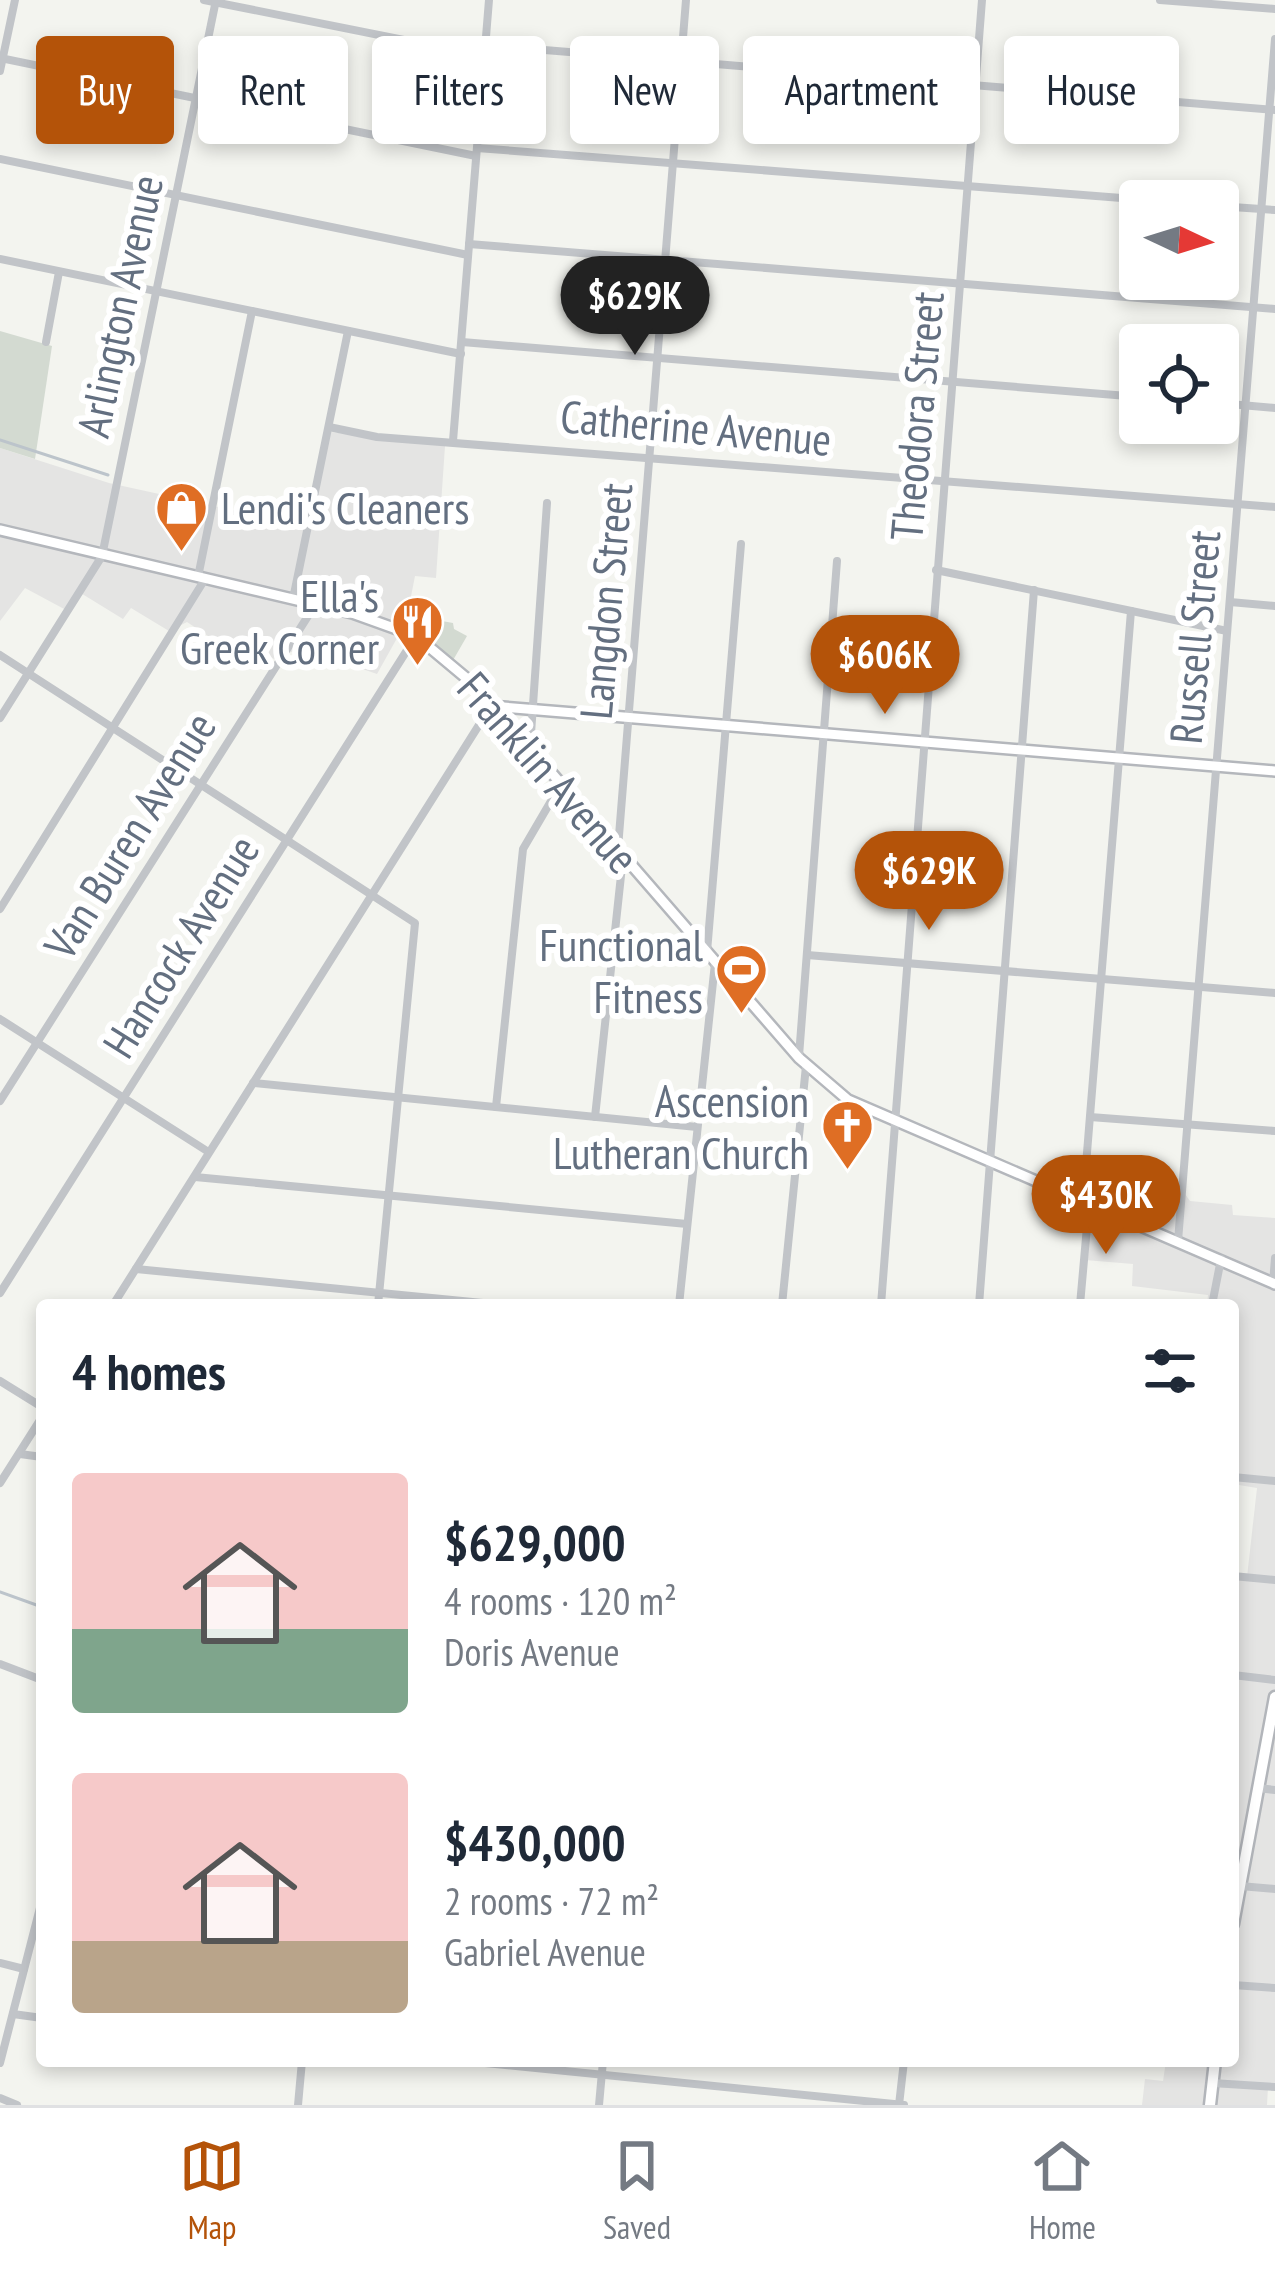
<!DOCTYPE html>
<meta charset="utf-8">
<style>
body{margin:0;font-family:"PT Sans Narrow",sans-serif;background:#f2f2f3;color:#1f2937;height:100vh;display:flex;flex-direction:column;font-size:45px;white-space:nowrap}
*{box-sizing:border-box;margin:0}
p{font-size:39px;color:#747a83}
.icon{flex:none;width:66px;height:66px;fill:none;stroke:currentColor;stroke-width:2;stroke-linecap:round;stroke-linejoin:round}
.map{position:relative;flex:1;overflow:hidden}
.panel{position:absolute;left:36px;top:1299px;width:1203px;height:768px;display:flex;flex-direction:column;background:#fff;border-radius:12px;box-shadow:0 6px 18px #0003}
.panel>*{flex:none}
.top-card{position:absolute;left:36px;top:36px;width:1203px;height:108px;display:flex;gap:24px}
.needle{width:78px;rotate:94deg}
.controls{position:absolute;left:1119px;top:180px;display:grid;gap:24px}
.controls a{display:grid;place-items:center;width:120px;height:120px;border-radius:12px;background:#fff;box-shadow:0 6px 18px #0003;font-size:60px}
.price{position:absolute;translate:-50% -102px;padding:0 27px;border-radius:42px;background:#b45309;color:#fff;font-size:39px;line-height:78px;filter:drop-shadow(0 3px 6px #0008)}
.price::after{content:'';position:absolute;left:50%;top:72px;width:36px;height:27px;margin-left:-18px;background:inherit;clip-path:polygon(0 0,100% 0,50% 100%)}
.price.active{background:#222;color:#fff}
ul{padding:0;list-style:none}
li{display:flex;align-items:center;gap:36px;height:300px;padding:0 36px}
li span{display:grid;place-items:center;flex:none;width:336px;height:240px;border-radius:12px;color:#555}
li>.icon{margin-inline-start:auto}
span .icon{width:144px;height:144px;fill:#fffc;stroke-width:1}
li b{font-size:51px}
h2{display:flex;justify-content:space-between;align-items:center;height:144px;padding:0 36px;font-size:51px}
.tag{padding:0 42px;border-radius:12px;background:#fff;box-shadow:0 6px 18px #0003;font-size:42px;line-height:108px}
.tag.active{background:#b45309;color:#fff}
.tabs{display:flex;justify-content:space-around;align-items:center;height:168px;border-top:3px solid #e0e1e3;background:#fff;font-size:33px;color:#747a83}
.tabs a{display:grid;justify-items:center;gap:6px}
.tabs .active{color:#b45309}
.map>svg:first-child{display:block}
</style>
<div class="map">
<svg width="1275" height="2105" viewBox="0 0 1275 2105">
<rect width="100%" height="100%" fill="#f3f4ef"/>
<g fill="#e4e4e3">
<polygon points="331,432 445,446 436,578 415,576 406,622 377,674 301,648 274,659 247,643 232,640 226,648 187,622 169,631 131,608 123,619 79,592 66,610 25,588 0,621 0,448 109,483 305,526"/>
<polygon points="1086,1161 1130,1166 1130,1180 1178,1184 1190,1201 1232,1205 1233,1215 1275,1218 1275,2086 1268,2087 1267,2105 1142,2105 1145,2079 1163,2081 1166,2061 1233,2061 1233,1576 1247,1577 1257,1488 1233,1484 1233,1305 1207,1305 1208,1295 1132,1286 1133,1264 1085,1260 1091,1207 1083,1204"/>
</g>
<g fill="#d3dad1">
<polygon points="0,331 52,346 35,459 0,448"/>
<polygon points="442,621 453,623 454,629 467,636 452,662 421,639 430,623 441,628"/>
</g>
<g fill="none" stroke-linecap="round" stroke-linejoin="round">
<g stroke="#bcc4cb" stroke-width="3">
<polyline points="0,440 108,475"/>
<polyline points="0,1592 42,1607"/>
</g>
<defs>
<g id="secondary">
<polyline points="0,530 352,613 416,636 477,687 799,1058 848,1100 1275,1284"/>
<polyline points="491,706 1275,771"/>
</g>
<g id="primary">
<polyline points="1233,1924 1275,1697"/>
<polyline points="1210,2105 1215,2061"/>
</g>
</defs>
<use href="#secondary" stroke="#b4b7bc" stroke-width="14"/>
<use href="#primary" stroke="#b2b5ba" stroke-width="15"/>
<g stroke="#c1c4c8" stroke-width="8">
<polyline points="204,0 484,56"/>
<polyline points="1160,0 1275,9"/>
<polyline points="485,45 1275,110"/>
<polyline points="0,58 476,156"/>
<polyline points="0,71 15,0"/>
<polyline points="477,148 1160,201"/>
<polyline points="0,159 468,255"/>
<polyline points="1218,206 1275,210"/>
<polyline points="469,244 1275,309"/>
<polyline points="0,259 461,354"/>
<polyline points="46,342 59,272"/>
<polyline points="462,342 1140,397"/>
<polyline points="1218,403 1275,408"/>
<polyline points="329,427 377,437 1275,507"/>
<polyline points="453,441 489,0"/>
<polyline points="936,570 1227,631"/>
<polyline points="198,577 252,311"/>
<polyline points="293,599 348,331"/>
<polyline points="1230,602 1275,606"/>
<polyline points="0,655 415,923 378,1305"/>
<polyline points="0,718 102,556 216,0"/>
<polyline points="530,748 547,503"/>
<polyline points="618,848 686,0"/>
<polyline points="0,909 205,579"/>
<polyline points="707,952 741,544"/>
<polyline points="807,955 1275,993"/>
<polyline points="0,1019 207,1151"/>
<polyline points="799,1056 837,561"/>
<polyline points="253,1083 697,1127"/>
<polyline points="0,1101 315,605"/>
<polyline points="496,1107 523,849 561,784"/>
<polyline points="595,1117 623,857"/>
<polyline points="1090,1117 1275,1131"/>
<polyline points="195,1177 687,1224"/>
<polyline points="1083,1202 1131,611"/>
<polyline points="1178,1241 1275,39"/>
<polyline points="136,1269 503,1305"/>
<polyline points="1273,1283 1275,1258"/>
<polyline points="0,1293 416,636"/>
<polyline points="113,1305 491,706"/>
<polyline points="679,1305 715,963"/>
<polyline points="782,1305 806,1066"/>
<polyline points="881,1305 982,0"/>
<polyline points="979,1305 1034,590"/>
<polyline points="1080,1305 1089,1204"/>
<polyline points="1212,1305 1221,1259"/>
<polyline points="0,1381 42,1407"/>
<polyline points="20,1454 42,1457"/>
<polyline points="1233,1477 1275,1481"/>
<polyline points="0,1483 42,1417"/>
<polyline points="1233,1576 1275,1580"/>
<polyline points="0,1664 42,1680"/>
<polyline points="1233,1675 1275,1680"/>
<polyline points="1258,1788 1275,1790"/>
<polyline points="1240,1886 1275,1889"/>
<polyline points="0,1963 24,1969"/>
<polyline points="1233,1985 1275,1988"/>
<polyline points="13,2014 42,2018"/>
<polyline points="465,2061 904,2105"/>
<polyline points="0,2063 42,1900"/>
<polyline points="1212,2083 1275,2087"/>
<polyline points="0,2098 17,2105"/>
<polyline points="298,2105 302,2061"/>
<polyline points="599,2105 603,2061"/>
<polyline points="899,2105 904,2061"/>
</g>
<use href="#secondary" stroke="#fff" stroke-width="9"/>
<use href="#primary" stroke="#fff" stroke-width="10"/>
</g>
<defs>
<symbol id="shop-pin" viewBox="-11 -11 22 30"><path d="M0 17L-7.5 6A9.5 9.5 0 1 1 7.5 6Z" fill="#df6e24" stroke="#fff"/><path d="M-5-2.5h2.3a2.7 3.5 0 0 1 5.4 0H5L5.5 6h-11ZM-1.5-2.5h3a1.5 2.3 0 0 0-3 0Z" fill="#fff"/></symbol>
<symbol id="restaurant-pin" viewBox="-11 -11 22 30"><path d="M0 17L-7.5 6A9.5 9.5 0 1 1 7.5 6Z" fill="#df6e24" stroke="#fff"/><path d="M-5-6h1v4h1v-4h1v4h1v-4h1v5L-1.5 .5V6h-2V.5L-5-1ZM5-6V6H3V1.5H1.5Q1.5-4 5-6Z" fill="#fff"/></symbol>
<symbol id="stadium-pin" viewBox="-11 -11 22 30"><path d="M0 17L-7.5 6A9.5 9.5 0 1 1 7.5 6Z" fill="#df6e24" stroke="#fff"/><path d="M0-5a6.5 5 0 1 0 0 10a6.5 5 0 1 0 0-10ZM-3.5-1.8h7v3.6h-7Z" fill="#fff"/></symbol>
<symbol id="church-pin" viewBox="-11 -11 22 30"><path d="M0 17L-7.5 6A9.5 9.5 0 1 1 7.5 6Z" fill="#df6e24" stroke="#fff"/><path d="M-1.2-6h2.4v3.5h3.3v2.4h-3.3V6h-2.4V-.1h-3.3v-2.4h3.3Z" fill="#fff"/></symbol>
</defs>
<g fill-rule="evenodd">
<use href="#shop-pin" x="152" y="478" width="59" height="81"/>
<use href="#restaurant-pin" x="388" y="592" width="59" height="81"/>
<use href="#stadium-pin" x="712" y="940" width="59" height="81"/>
<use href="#church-pin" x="818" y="1096" width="59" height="81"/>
</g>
<g text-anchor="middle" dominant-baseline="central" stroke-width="12" stroke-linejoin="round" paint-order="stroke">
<g font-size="45" fill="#636f80" stroke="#fff">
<text transform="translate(119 306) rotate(-78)">Arlington Avenue</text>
<text transform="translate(916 416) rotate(-85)">Theodora Street</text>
<text transform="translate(696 427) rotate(5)">Catherine Avenue</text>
<text transform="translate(605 601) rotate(-85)">Langdon Street</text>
<text transform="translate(1194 637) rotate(-85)">Russell Street</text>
<text transform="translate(549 772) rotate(49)">Franklin Avenue</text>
<text transform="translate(129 835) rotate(-58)">Van Buren Avenue</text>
<text transform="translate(180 946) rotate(-58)">Hancock Avenue</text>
</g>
<g font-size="45" fill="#636f80" stroke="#fff" text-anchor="end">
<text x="221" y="507" text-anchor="start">Lendi's Cleaners</text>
<text x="379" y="595">Ella's<tspan x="379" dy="52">Greek Corner</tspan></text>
<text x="703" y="944">Functional<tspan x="703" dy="52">Fitness</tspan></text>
<text x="809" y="1100">Ascension<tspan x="809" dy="52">Lutheran Church</tspan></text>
</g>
</g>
</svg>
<div class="controls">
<a><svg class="needle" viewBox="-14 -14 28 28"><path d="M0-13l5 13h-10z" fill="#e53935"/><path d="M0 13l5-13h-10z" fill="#747a83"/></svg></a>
<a><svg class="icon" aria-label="locate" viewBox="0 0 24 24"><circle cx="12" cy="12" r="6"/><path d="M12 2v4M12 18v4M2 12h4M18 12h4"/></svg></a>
</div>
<b class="price active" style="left:635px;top:358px">$629K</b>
<b class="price" style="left:885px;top:717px">$606K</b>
<b class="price" style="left:929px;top:933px">$629K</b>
<b class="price" style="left:1106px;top:1257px">$430K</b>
<div class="top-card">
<a class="tag active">Buy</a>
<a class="tag">Rent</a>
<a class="tag">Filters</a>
<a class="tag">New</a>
<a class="tag">Apartment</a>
<a class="tag">House</a>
</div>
<section class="panel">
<h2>4 homes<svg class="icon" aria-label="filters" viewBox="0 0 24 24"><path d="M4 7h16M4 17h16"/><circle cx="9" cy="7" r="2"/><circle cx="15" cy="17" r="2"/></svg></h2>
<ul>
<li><span style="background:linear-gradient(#f6c9c9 65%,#7fa58c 0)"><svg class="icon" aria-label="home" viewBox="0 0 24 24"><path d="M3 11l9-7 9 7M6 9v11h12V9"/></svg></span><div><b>$629,000</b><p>4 rooms · 120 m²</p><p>Doris Avenue</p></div></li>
<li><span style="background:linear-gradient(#f6c9c9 70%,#b9a48a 0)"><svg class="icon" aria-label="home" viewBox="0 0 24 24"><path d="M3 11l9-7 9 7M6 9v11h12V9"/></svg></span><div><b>$430,000</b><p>2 rooms · 72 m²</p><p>Gabriel Avenue</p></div></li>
</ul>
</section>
</div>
<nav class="tabs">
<a class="active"><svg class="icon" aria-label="map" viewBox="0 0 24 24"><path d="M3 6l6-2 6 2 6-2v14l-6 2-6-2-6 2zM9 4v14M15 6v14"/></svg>Map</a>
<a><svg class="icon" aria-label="saved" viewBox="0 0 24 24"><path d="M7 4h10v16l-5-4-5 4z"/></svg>Saved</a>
<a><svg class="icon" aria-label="home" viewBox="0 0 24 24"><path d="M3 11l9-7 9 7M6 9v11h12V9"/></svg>Home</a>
</nav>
